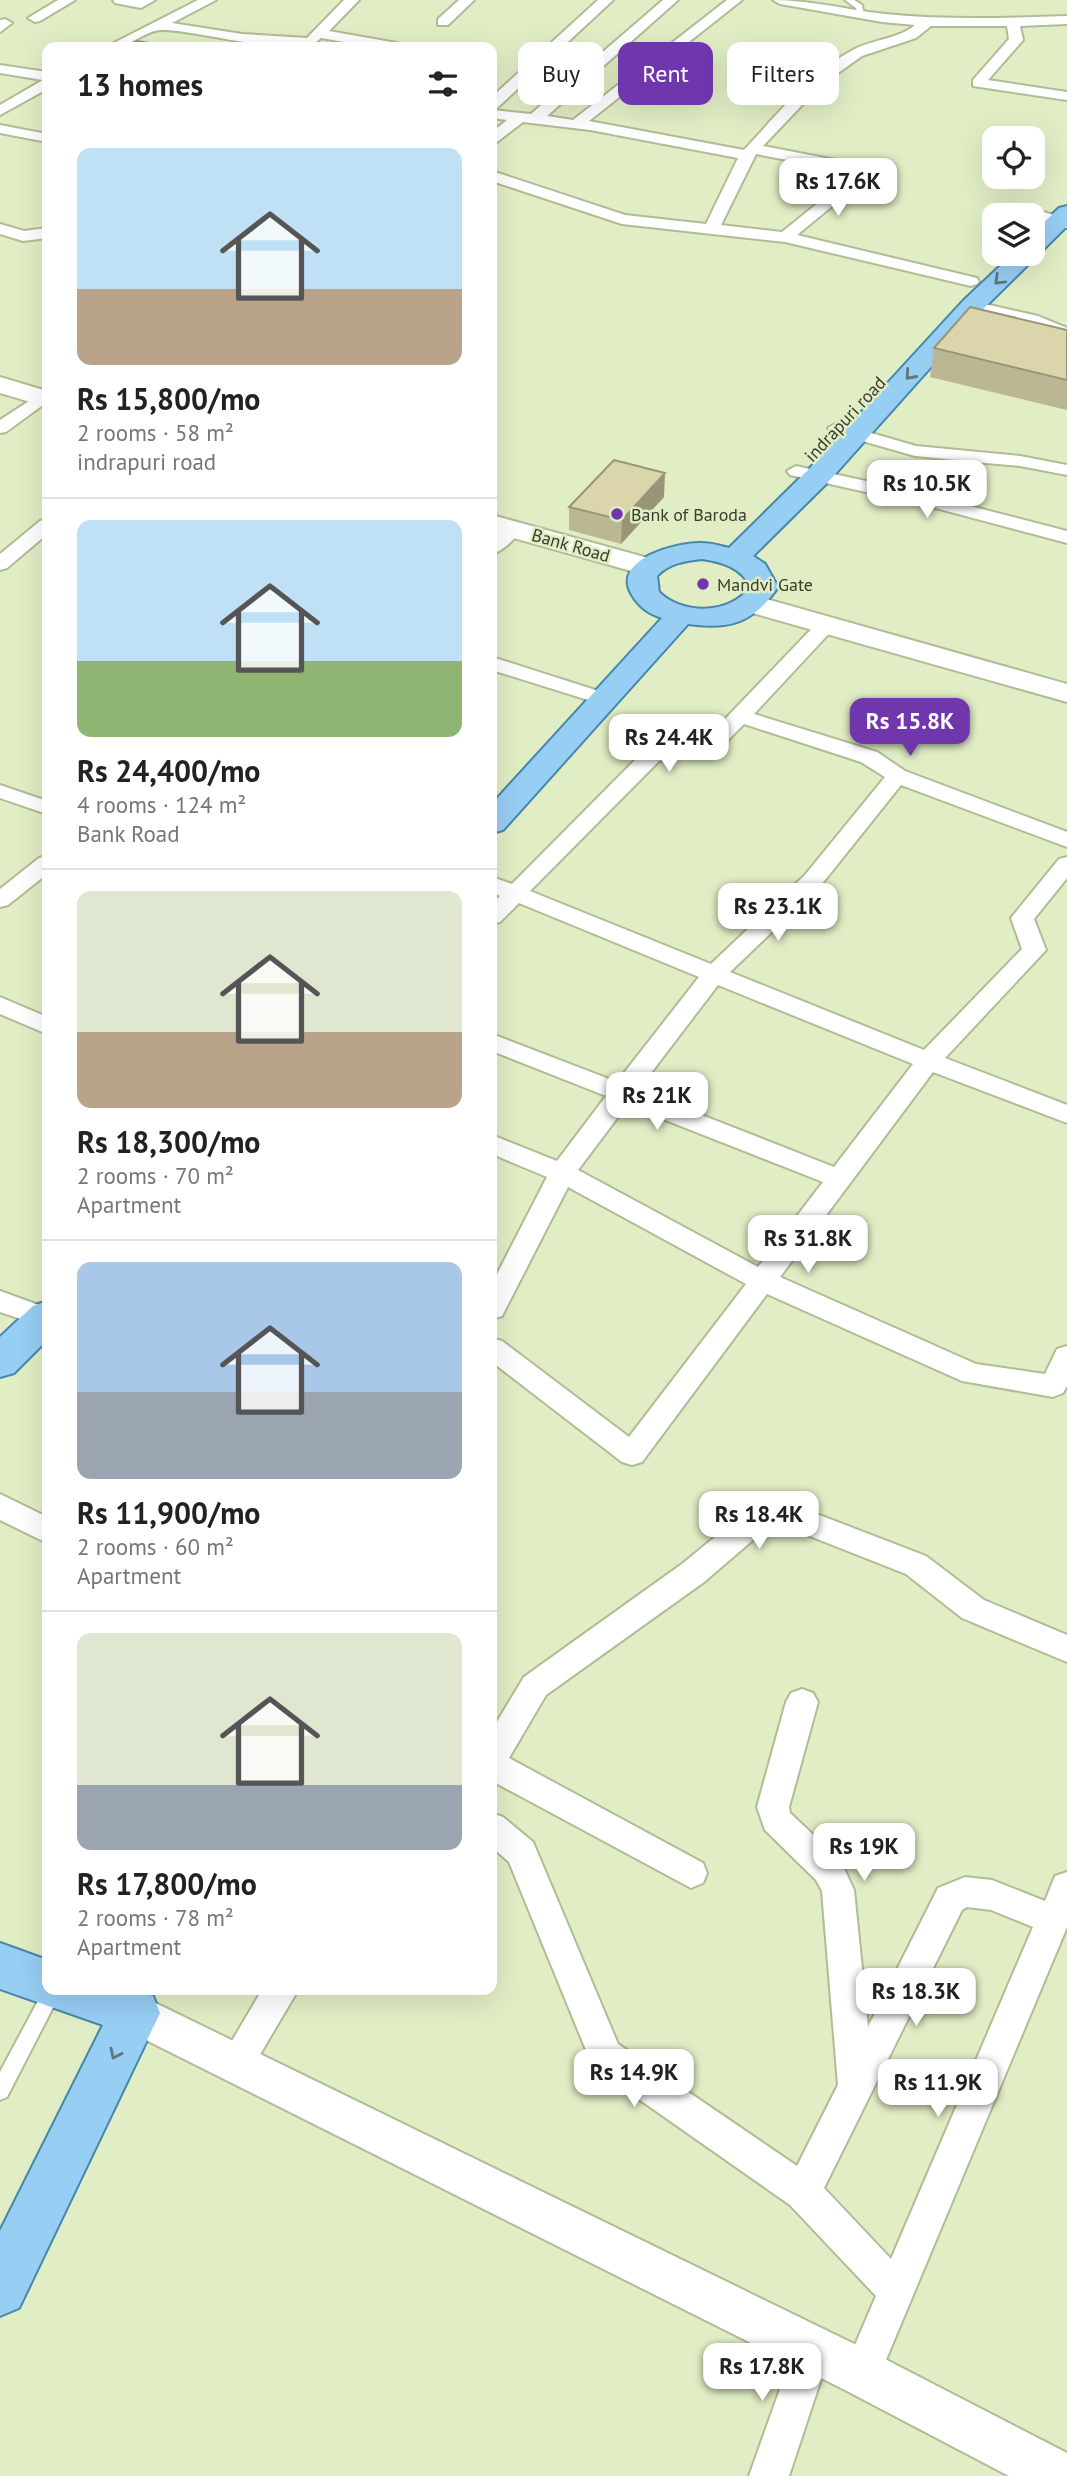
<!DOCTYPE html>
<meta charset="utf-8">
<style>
body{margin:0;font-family:"PT Sans",sans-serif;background:#f6f6f6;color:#222;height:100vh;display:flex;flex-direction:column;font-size:26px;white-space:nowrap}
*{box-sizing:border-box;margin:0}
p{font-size:23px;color:#767676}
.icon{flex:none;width:38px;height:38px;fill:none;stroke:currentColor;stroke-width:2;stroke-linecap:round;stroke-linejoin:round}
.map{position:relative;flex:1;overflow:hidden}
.sheet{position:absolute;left:42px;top:42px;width:455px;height:1953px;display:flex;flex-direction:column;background:#fff;border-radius:14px;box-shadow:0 7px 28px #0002}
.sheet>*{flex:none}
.hud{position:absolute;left:518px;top:42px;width:443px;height:63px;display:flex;gap:14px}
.tools{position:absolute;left:982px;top:126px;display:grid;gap:14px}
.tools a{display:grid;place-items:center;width:63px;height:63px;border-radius:14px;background:#fff;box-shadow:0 7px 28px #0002;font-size:35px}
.price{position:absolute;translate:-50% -60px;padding:0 16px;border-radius:14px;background:#fff;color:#222;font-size:23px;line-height:46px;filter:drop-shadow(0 2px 4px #0008)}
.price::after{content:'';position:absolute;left:50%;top:42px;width:21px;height:16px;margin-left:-10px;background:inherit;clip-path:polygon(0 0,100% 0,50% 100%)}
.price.selected{background:#7036ac;color:#fff}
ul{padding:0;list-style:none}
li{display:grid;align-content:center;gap:14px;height:371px;padding:0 35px}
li+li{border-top:2px solid #e0e0e0}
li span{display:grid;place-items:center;height:217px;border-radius:14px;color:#555}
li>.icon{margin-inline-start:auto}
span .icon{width:126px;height:126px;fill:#fffc;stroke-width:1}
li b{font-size:30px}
h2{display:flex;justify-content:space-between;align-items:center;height:84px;padding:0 35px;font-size:30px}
.tag{padding:0 24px;border-radius:14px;background:#fff;box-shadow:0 7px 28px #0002;font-size:24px;line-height:63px}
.tag.selected{background:#7036ac;color:#fff}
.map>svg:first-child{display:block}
</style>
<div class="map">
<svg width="1067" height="2476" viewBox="0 0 1067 2476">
<rect width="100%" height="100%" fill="#e1eec5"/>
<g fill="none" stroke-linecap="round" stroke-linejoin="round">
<defs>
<g id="service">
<polygon points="845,0 854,0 862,5 864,16 858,16 856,8"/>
<polygon points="47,1984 47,1990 62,1990 7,2097 0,2100 0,2072"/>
</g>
<g id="minor">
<polygon points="58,0 75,0 40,21 35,22 28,18"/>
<polygon points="113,0 155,0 141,8 115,3"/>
<path d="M198,0h18l-44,23 70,11 65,4 37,-38h15l-30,31 68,12 7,4h-30l-53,-9c-22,23 -126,-9 -159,-8 -18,0 -29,18 -56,17z"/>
<polygon points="459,0 474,0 448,25 438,25 438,19"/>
<polygon points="598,0 613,0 497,108 492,109 492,97"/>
<path d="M663,0h15l-131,116 26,4 154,-120h15l-153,121 155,29c33,-35 64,-75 107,-99 20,-12 46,-11 64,-26l-33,-3 -102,-18 -7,-4c39,0 74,10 112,14 61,6 121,4 182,2v8l-47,2 3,14 -35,40 79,12v8l-94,-14v-6l36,-41 -2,-13h-76l-15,12 -54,18 -41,29 -58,61 104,20 8,5 -78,64 180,43 2,3 -2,3 -6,2 -186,-44 -163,-18 -130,-43v-10l133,44 81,9 32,-66 -148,-28 -67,-8 -26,20 -5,1v-11l15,-12 -15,-2v-8l39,4zM756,154l99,19 -73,59 -61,-7z"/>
<polygon points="5,19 12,23 0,32 0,20"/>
<polygon points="0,65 47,72 47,89 0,115 0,105 43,80 0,73"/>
<polygon points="0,125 47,134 47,142 0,133"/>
<polygon points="1039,211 1067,218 1067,228 1033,219 1032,215"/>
<polygon points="0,224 24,231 47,228 47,238 23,241 0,234"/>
<polygon points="972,301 1038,316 1067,328 1067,339 1027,324 966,310 964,306"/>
<polygon points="43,392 47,393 47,402 6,432 0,433 0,420"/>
<polygon points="837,423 916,446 1020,456 1067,465 1067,475 1020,466 974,462 943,499 1067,531 1067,543 928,506 790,475 787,471 796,466 927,494 956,460 915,456 831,432 828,428"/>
<polygon points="47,519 47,534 7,568 0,570 0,554 40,521"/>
<path d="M513,523l7,2 2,4c-7,10 -19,22 -30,25v-16l14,-13z"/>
<path d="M828,617l7,2 3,4 -3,4 -81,87 123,38 28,19 162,61v15l-166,-62 -80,100 -91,87 194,78 98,-101 -11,-31 48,-59 8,-2v21l-33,41 12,31 -101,108 122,47v18l-134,-51 -153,205 196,87 69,10 12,-25 10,-3v40l-4,7 -10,4 -91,-16 -195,-87 -125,168 -10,3 -10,-3 -130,-100v-24l10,3 127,96 117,-153 -178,-97 -66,129 -10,3v-35l55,-107 -55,-23v-19l65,26 49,-65 -114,-45v-17l125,48 82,-105 -180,-74 -19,19 -8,2v-20l8,-8 -8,-4v-15l20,7 132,-133 63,-13 114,-119zM744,724l117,38 24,15 -80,98 -94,89 -181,-73 129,-130 62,-14zM718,985l195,79 -79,103 -196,-77zM627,1105l196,77 -65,85 -180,-97z"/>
<polygon points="492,657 611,695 614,699 611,703 604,705 492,670"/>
<polygon points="0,785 47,801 47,814 0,798"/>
<polygon points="47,856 47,874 8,905 0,907 0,889 39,858"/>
<polygon points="0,997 47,1017 47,1034 0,1014"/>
<polygon points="0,1291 47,1308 47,1328 0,1312"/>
<polygon points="0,1494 47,1517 47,1543 0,1520"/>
<polygon points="770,1496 926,1556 984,1600 1067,1635 1067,1662 962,1618 906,1574 774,1522 704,1582 546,1695 509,1758 703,1863 707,1873 703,1883 691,1888 492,1781 492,1730 524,1677 682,1564 760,1500"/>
<path d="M802,1689l11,4 5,9 -29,105 1,6 50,47 14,30 14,137 70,-139 27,-11 27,3 53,21 10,-25 12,-4v55l-192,459 -13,6 -13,-6 -6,-13 33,-77 -86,-91 -197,-138 -84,-205 -17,-15v-34l11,4 30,25 85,202 179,122 41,-81 -16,-194 -6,-11 -51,-50 -8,-23 29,-105 5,-9zM967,1907l24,3 42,17 -142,332 -67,-71 138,-278z"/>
<polygon points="262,1990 298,1990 248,2075 236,2080 224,2075 219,2063"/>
<polygon points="812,2330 825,2336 831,2349 789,2476 749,2476 799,2336"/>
</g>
<polygon id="tertiary" points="135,1993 879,2356 1067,2453 1067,2476 1009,2476 845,2390 120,2027 113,2013 120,1999"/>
<g id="secondary">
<polygon points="0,377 47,391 47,407 0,393"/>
<polygon points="492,515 659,561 663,567 659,573 649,576 492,532"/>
<polygon points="752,595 1067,684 1067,702 742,610 738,604 742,598"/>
</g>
<g id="primary">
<path d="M1067,206v20l-86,85 -153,171 -75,74 12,8 13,23c-24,35 -47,43 -90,37l-185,206 -11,3v-29l170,-186c-13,-4 -23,-11 -30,-23 -22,-36 46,-53 70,-52 9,0 19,3 27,5l79,-78 155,-169 50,-47h19v-20l27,-26zM702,559c19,3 40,8 48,28 -20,28 -68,28 -91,5l-2,-16c12,-13 28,-15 45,-17z"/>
<polygon points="47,1301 47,1340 14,1373 0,1377 0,1337 33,1306"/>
<polygon points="0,1943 47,1960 47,1990 136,1990 153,1996 160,2013 19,2308 0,2316 0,2231 103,2025 0,1989"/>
</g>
</defs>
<use href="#service" stroke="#b0bc95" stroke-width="4"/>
<use href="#minor" stroke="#b0bc95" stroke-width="4"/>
<use href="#tertiary" stroke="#b0bc95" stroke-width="4"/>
<use href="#secondary" stroke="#b0bc95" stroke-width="4"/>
<use href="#primary" stroke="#4886aa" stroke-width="4"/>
<use href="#service" fill="#fff" fill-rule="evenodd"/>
<use href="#minor" fill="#fff" fill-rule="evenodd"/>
<use href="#tertiary" fill="#fff" fill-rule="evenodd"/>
<use href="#secondary" fill="#fff" fill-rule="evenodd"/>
<use href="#primary" fill="#97cef4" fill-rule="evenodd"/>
</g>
<g fill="#bbb793">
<polygon points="1067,330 1067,410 930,377 934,348"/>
<polygon points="664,497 621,544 569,530 569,507"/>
</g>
<polygon fill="#999578" points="665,473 664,497 621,544 622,520"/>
<g fill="#dad5ab" stroke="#999578" stroke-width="2">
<polygon points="137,41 175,47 128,47"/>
<polygon points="970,307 1067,330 1067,380 934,348"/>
<polygon points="614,460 665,473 622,520 569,507"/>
</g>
<defs><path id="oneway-chevron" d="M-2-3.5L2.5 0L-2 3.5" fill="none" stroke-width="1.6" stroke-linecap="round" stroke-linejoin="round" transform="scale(1.75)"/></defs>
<g stroke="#5e777d">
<use href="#oneway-chevron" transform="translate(999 280) rotate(136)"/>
<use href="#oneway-chevron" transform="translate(910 375) rotate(132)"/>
<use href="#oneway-chevron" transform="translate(115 2054) rotate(116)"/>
</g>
<g fill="#7036ac" stroke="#e1eec5" stroke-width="2.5">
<circle cx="617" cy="514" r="7"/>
<circle cx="703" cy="584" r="7"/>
</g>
<g text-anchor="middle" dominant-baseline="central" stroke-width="5" stroke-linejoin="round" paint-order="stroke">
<g font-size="18" fill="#383d2d" stroke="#e1eec5">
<text transform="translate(845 419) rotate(-47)">indrapuri road</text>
<text transform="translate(571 545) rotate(16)">Bank Road</text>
</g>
<g font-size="18" fill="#383d2d" stroke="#e1eec5" text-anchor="start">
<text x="631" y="514">Bank of Baroda</text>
<text x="717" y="584">Mandvi Gate</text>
</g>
</g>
</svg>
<div class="tools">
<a><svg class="icon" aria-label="locate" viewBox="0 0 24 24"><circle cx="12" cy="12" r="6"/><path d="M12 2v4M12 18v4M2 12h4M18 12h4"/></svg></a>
<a><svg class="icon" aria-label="layers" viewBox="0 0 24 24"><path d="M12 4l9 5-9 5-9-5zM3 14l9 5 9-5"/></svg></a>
</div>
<b class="price" style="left:838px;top:218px">Rs 17.6K</b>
<b class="price" style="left:927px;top:520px">Rs 10.5K</b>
<b class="price selected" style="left:910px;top:758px">Rs 15.8K</b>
<b class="price" style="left:669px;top:774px">Rs 24.4K</b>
<b class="price" style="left:778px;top:943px">Rs 23.1K</b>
<b class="price" style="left:657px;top:1132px">Rs 21K</b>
<b class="price" style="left:808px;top:1275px">Rs 31.8K</b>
<b class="price" style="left:759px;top:1551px">Rs 18.4K</b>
<b class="price" style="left:864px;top:1883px">Rs 19K</b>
<b class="price" style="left:916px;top:2028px">Rs 18.3K</b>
<b class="price" style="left:634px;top:2109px">Rs 14.9K</b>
<b class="price" style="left:938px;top:2119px">Rs 11.9K</b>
<b class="price" style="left:762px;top:2403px">Rs 17.8K</b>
<div class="hud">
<a class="tag">Buy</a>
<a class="tag selected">Rent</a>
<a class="tag">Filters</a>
</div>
<section class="sheet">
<h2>13 homes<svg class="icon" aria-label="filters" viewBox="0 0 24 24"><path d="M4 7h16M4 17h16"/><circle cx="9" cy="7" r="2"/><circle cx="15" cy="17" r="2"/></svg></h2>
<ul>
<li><span style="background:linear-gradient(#bfe0f5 65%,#b9a48a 0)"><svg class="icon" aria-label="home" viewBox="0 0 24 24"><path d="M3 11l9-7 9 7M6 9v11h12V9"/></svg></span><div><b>Rs 15,800/mo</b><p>2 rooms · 58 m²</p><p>indrapuri road</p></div></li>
<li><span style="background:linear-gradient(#bfe0f5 65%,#8fb573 0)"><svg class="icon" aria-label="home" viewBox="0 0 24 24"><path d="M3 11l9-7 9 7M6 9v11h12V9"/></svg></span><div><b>Rs 24,400/mo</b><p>4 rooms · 124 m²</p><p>Bank Road</p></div></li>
<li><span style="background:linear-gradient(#dfe7d0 65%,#b9a48a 0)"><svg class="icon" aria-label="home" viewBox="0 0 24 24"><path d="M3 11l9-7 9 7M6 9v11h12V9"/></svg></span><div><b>Rs 18,300/mo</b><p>2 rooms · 70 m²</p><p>Apartment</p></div></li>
<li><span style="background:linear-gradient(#a9c7e8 60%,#9aa5b1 0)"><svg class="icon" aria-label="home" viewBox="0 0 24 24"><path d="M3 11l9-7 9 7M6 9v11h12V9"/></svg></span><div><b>Rs 11,900/mo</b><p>2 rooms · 60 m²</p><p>Apartment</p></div></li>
<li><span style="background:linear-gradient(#dfe7d0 70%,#9aa5b1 0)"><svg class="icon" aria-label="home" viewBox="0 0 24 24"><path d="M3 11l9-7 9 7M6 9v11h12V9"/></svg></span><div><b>Rs 17,800/mo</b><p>2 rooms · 78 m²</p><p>Apartment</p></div></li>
</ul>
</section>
</div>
